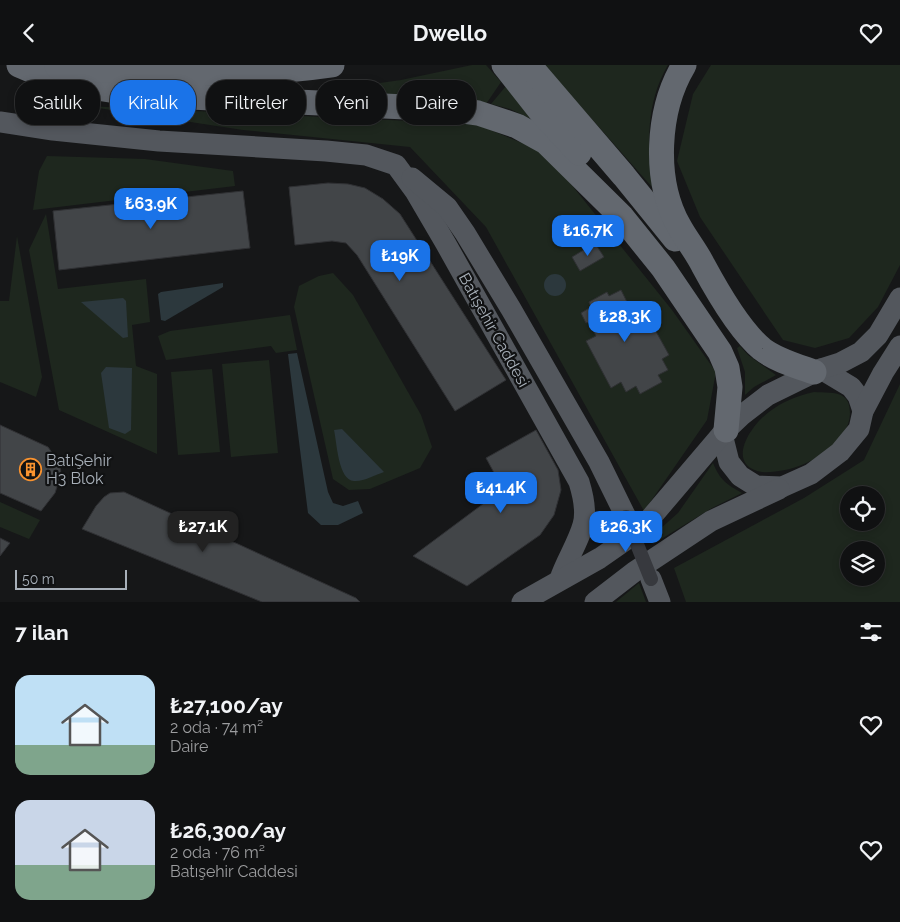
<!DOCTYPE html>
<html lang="tr">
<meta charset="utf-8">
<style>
body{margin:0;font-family:Raleway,sans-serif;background:#1e1f20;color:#f1f3f6;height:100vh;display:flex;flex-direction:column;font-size:19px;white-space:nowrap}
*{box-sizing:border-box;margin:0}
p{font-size:16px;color:#9c9d9f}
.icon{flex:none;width:28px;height:28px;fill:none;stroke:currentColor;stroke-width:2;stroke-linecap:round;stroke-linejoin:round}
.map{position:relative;height:537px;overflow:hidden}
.sheet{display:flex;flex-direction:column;background:#101112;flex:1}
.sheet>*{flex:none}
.guide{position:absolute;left:15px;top:15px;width:500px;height:45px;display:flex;gap:10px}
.buttons{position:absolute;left:840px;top:421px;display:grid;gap:10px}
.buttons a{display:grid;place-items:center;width:45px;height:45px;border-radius:50%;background:#101112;box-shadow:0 2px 8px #0003,0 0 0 1px #303132;font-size:25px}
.scale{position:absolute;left:15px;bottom:12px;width:112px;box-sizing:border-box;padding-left:5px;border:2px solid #a8b0b9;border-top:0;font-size:14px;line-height:18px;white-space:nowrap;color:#a8b0b9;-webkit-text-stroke:4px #111213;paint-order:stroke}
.price{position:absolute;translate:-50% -42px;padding:0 11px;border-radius:10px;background:#1a73e8;color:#fff;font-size:16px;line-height:32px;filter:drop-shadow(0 1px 2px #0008)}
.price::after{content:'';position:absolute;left:50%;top:30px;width:15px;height:11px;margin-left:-8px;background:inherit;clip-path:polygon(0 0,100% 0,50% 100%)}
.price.active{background:#222;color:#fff}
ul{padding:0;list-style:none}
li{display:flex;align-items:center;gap:15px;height:125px;padding:0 15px}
li span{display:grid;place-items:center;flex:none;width:140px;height:100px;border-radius:15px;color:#555}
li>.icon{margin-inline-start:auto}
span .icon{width:60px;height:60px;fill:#fffc;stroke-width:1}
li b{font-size:21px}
h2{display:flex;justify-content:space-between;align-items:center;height:60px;padding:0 15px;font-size:21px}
.chip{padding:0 18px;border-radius:20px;background:#101112;box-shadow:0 2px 8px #0003,0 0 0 1px #303132;font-size:18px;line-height:45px}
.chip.active{background:#1a73e8;color:#fff}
header{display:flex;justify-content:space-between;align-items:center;height:65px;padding:0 15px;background:#101112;font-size:22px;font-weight:700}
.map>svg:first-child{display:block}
</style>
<header><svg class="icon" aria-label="back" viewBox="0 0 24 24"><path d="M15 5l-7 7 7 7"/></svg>Dwello<svg class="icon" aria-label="heart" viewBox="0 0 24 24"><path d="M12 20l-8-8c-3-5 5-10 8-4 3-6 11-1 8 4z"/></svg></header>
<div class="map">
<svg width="900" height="537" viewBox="0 0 900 537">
<rect width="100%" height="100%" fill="#161718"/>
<g fill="#1e271e" fill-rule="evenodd">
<polygon points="472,0 486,0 501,17 486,39 323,26 401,15"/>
<path d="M544,0h124c-23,39 -20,79 -16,122z"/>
<polygon points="711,0 900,0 900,200 878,242 849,273 815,283 783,275 700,152 677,96 693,29"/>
<polygon points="506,21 531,54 510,44 491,39"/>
<polygon points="85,41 476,59 546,88 672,245 716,307 707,355 644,446 486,162 410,82 243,65"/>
<polygon points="47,91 145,94 233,106 235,121 33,145 39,106"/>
<polygon points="46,149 58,224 146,214 150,257 132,260 136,301 157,309 157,389 59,345 29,185"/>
<polygon points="17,171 42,312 36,332 0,317 0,236 9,236"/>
<polygon points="333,208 353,230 421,350 432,382 420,403 370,424 349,425 333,414 294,242 299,221 319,211"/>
<polygon points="290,250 297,285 276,288 271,281 166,295 158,271 170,266"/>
<polygon points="740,281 748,290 776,310 754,322 745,330 745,307 737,283"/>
<polygon points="269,295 278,388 231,392 222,299"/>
<polygon points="212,304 220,387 178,390 171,307"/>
<path d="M900,319v218h-214l-12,-34 130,-70 60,-38zM849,430h27v28h-27zM849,485h27v27h-27z"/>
<path d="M814,327c9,1 22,-1 30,5 5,4 6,11 6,17 -1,28 -41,52 -65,56 -8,1 -16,3 -23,2 -38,-7 -11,-47 7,-60 14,-11 28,-16 45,-20z"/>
<path d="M713,398c7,17 13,21 29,30l-30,15 -59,36 -3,-6 28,-25z"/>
<polygon points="0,437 40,455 29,474 0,462"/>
<polygon points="639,518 646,537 616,537"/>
</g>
<g fill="#2c383d">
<circle cx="555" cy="220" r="11"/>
<polygon points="223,218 223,222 165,256 161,255 158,229 161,227"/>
<polygon points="123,233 126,236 128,272 123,273 81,237"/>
<polygon points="297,288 328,427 333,438 343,441 358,436 363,448 338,460 321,460 308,448 288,289"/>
<polygon points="106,302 132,303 131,365 125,369 109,363 101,308"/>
<path d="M342,364l42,43c-9,3 -21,10 -30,9 -16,-1 -17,-38 -20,-51z"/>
</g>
<g fill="#424548" stroke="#303134">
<polygon points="328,118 348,119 365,123 383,134 400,149 506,315 455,346 357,190 346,178 332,176 295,180 289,122"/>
<polygon points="243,126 250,183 59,205 53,146"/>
<polygon points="595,178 604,192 580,206 572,192"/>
<polygon points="621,225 628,239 631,237 637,247 643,243 669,290 662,294 668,305 658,310 662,317 640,329 636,321 626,327 621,317 611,323 586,276 596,271 589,257 586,258 581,248 591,242 589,237 607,227 609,231"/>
<polygon points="0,360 48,382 60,399 61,409 55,428 41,446 0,428"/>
<polygon points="536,365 558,405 561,425 554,450 540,470 467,521 413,491 503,424 486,393"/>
<polygon points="124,427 356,533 360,537 262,537 82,464 96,441 104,432 110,428"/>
<polygon points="0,473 10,478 0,491"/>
</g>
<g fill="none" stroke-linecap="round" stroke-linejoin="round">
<g stroke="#53575d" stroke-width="21">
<path d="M0,57l53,8 106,11 167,10 40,4 30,10 19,26 31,53 133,238c4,13 8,29 4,43 -5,18 -17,36 -23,54"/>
<polyline points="412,113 447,142 465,168 511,244 599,397 626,452"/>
<polyline points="821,304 851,322 858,331 863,346"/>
<polyline points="722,369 729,397 740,411 756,421 782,422 811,409 840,387 859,364 863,346 883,308 900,281"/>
<polyline points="651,514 660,537"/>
<polyline points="522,537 600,493 623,477 648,456 722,369 742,350 768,330 821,304 840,298 861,287 878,270 900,233"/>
<polyline points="595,537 634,507 711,456 779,424"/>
</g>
<g stroke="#63686f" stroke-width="25">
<path d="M19,0c67,30 141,30 213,34 73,4 145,7 217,10l29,4 39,13 29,16 76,75 41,51 57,84 7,16 3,19 -4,43"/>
<polyline points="504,0 541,47 579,88"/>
<polyline points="529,0 624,111 675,174"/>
<path d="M684,0c-27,45 -31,115 -5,161 7,13 17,25 24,39 14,26 36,65 59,84 14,11 35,17 52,23"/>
<path d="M57,1c91,9 184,12 275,-1"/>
</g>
<polyline stroke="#37393e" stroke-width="14" points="626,452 651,514"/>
</g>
<defs>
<symbol id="building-ring" viewBox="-11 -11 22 22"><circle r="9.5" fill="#111213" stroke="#f8922f" stroke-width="1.5"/><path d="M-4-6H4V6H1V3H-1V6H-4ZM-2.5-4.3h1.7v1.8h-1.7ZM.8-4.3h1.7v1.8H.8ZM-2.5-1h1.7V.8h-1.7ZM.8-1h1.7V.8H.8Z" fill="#f8922f"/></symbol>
</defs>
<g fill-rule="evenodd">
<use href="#building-ring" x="18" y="392" width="25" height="25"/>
</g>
<g text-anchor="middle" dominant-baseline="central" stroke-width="4.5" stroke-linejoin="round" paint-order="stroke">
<g font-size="16" fill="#a8b0b9" stroke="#111213">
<text transform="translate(494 265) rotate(61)">Batışehir Caddesi</text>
</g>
<g font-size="16" fill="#a8b0b9" stroke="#111213" text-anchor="start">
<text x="46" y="395">BatıŞehir<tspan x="46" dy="18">H3 Blok</tspan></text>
</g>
</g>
</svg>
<div class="buttons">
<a><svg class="icon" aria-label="locate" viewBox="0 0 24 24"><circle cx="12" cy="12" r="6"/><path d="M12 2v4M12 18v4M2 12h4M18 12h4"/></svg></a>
<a><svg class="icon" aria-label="layers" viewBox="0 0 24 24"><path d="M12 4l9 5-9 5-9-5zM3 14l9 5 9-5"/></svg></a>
</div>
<div class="scale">50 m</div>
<b class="price" style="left:151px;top:165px">₺63.9K</b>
<b class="price" style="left:588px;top:192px">₺16.7K</b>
<b class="price" style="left:400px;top:217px">₺19K</b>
<b class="price" style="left:625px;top:278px">₺28.3K</b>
<b class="price" style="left:501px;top:449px">₺41.4K</b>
<b class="price active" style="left:203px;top:488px">₺27.1K</b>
<b class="price" style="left:626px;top:488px">₺26.3K</b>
<div class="guide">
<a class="chip">Satılık</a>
<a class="chip active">Kiralık</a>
<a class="chip">Filtreler</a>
<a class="chip">Yeni</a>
<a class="chip">Daire</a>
</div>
</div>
<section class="sheet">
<h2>7 ilan<svg class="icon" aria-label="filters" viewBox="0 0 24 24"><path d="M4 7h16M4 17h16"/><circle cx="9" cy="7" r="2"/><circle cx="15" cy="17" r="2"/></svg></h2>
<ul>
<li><span style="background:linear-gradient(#bfe0f5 70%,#7fa58c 0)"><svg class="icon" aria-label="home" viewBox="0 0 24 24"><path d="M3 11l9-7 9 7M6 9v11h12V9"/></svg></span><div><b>₺27,100/ay</b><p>2 oda · 74 m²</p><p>Daire</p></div><svg class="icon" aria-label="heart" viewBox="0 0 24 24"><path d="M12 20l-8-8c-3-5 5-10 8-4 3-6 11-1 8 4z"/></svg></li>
<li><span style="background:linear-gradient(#c9d6e8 65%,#7fa58c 0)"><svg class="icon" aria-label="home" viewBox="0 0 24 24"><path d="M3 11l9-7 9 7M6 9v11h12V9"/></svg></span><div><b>₺26,300/ay</b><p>2 oda · 76 m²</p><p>Batışehir Caddesi</p></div><svg class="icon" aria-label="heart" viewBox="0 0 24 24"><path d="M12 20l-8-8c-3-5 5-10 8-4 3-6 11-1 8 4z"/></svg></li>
</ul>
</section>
